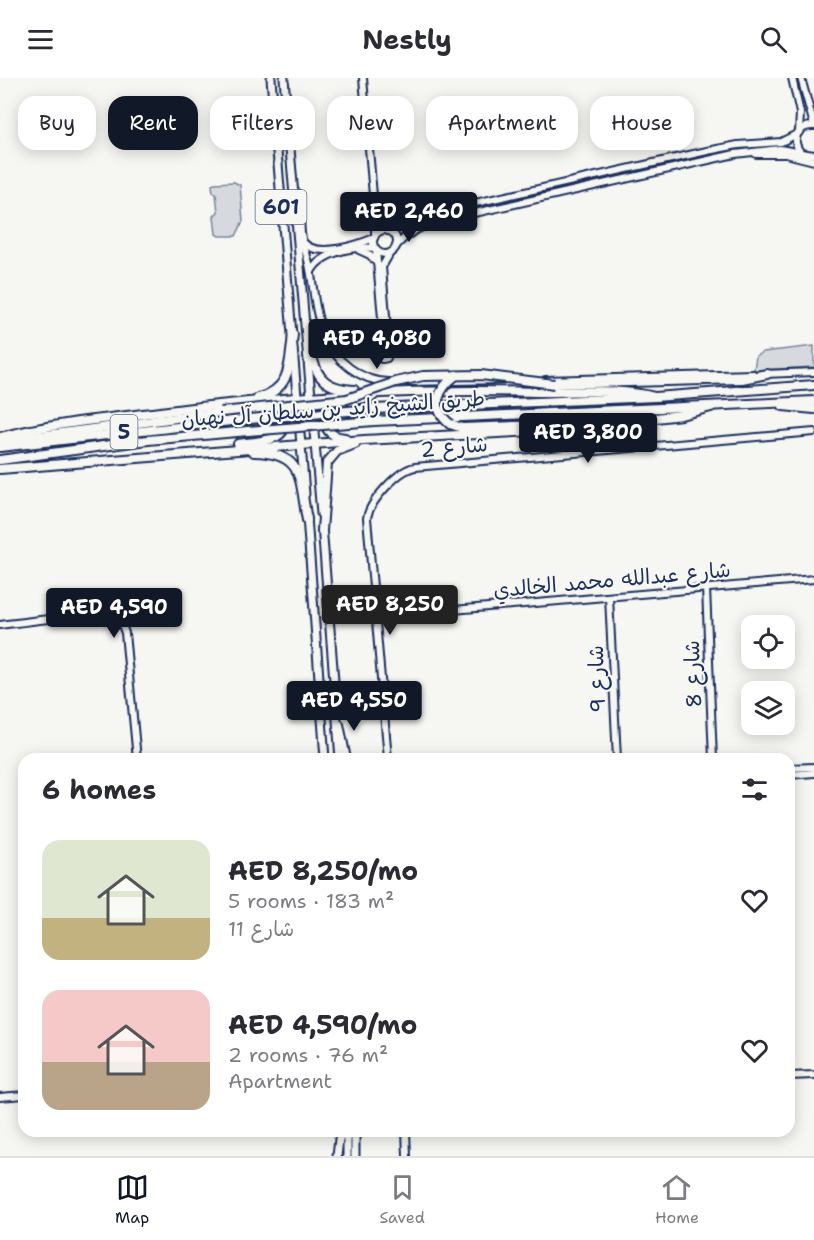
<!DOCTYPE html>
<meta charset="utf-8">
<style>
body{margin:0;font-family:"Shantell Sans","Playpen Sans Arabic",sans-serif;background:#f7f7f7;color:#2b2b33;height:100vh;display:flex;flex-direction:column;font-size:22px;white-space:nowrap}
*{box-sizing:border-box;margin:0}
p{font-size:20px;color:#7c7c81}
.icon{flex:none;width:33px;height:33px;fill:none;stroke:currentColor;stroke-width:2;stroke-linecap:round;stroke-linejoin:round}
.map{position:relative;flex:1;overflow:hidden}
.sheet{position:absolute;left:18px;top:675px;width:777px;height:384px;display:flex;flex-direction:column;background:#fff;border-radius:18px;box-shadow:0 3px 15px #0003}
.sheet>*{flex:none}
.hud{position:absolute;left:18px;top:18px;width:778px;height:54px;display:flex;gap:12px}
.fabs{position:absolute;left:741px;top:537px;display:grid;gap:12px}
.fabs a{display:grid;place-items:center;width:54px;height:54px;border-radius:12px;background:#fff;box-shadow:0 3px 15px #0003;font-size:30px}
.price{position:absolute;translate:-50% -51px;padding:0 14px;border-radius:6px;background:#111827;color:#fff;font-size:20px;line-height:39px;filter:drop-shadow(0 2px 3px #0008)}
.price::after{content:'';position:absolute;left:50%;top:36px;width:18px;height:14px;margin-left:-9px;background:inherit;clip-path:polygon(0 0,100% 0,50% 100%)}
.price.selected{background:#222;color:#fff}
ul{padding:0;list-style:none}
li{display:flex;align-items:center;gap:18px;height:150px;padding:0 24px}
li span{display:grid;place-items:center;flex:none;width:168px;height:120px;border-radius:18px;color:#555}
li>.icon{margin-inline-start:auto}
span .icon{width:72px;height:72px;fill:#fffc;stroke-width:1}
li b{font-size:26px}
h2{display:flex;justify-content:space-between;align-items:center;height:72px;padding:0 24px;font-size:26px}
.pill{padding:0 21px;border-radius:18px;background:#fff;box-shadow:0 3px 15px #0003;font-size:21px;line-height:54px}
.pill.selected{background:#111827;color:#fff}
header{display:flex;justify-content:space-between;align-items:center;height:78px;padding:0 24px;background:#fff;font-size:27px;font-weight:700}
.dock{display:flex;justify-content:space-around;align-items:center;height:84px;border-top:2px solid #e1e1e2;background:#fff;font-size:16px;color:#7c7c81}
.dock a{display:grid;justify-items:center;gap:3px}
.dock .selected{color:#111827}
.map>svg:first-child{display:block}
</style>
<header><svg class="icon" aria-label="menu" viewBox="0 0 24 24"><path d="M4 6h16M4 12h16M4 18h16"/></svg>Nestly<svg class="icon" aria-label="search" viewBox="0 0 24 24"><circle cx="10" cy="10" r="6"/><path d="M15 15l6 6"/></svg></header>
<div class="map">
<svg width="814" height="1078" viewBox="0 0 814 1078">
<rect width="100%" height="100%" fill="#f6f6f2"/>
<filter id="ink" filterUnits="userSpaceOnUse"><feTurbulence type="fractalNoise" baseFrequency=".0167" numOctaves="2"/><feDisplacementMap in="SourceGraphic" scale="12" xChannelSelector="R" yChannelSelector="G"/><feConvolveMatrix kernelMatrix="1 2 1 2 8 2 1 2 1" color-interpolation-filters="sRGB"/></filter>
<g filter="url(#ink)">
<g fill="#d6d9dd" stroke="#78849e" stroke-width="1.5">
<polygon points="234,104 240,107 243,143 236,158 219,158 216,156 214,138 218,134 216,116 213,114 212,107 214,105"/>
<polygon points="814,268 814,289 754,292 756,278 763,274"/>
</g>
<g fill="none" stroke-linecap="round" stroke-linejoin="round">
<defs>
<g id="secondary">
<polyline points="363,0 375,141 375,158"/>
<polyline points="792,0 800,35 799,54"/>
<polyline points="801,0 814,47"/>
<path d="M814,48c-16,-1 -24,14 -13,27l13,2"/>
<polyline points="756,76 786,76 814,83"/>
<path d="M296,114c4,13 4,28 5,41 2,13 7,24 9,36 4,21 5,45 13,64 10,27 39,50 68,49"/>
<circle cx="385" cy="164" r="12"/>
<polyline points="388,153 422,137 707,73 738,67 781,64 797,56"/>
<path d="M304,165c14,15 53,2 70,-5"/>
<path d="M396,168c16,-18 34,-23 57,-28l282,-64 45,-5 21,4"/>
<polyline points="359,172 370,177 377,185"/>
<polyline points="376,172 384,263 376,274 378,279 382,281 387,280 389,275 382,189 390,175"/>
<path d="M311,194c10,-20 43,-26 64,-24"/>
<polyline points="764,296 814,294"/>
<polyline points="545,302 753,296"/>
<polyline points="407,304 502,302"/>
<polyline points="706,510 713,681"/>
<polyline points="609,519 617,681"/>
<polyline points="376,537 430,534 814,501"/>
<path d="M0,547c25,-3 101,-15 120,-6l5,14 12,126"/>
<polyline points="340,646 347,681"/>
<path d="M388,681l-21,-241c3,-17 31,-48 48,-51l399,-35"/>
<polyline points="789,690 814,689"/>
<polyline points="789,697 814,695"/>
<polyline points="789,998 814,997"/>
<polyline points="0,1019 24,1017"/>
<polyline points="406,1053 407,1078"/>
</g>
<g id="primary">
<polyline points="271,0 305,416"/>
<polyline points="284,0 321,436"/>
<polyline points="279,41 281,61 285,64 289,60"/>
<polyline points="307,439 325,681"/>
<polyline points="322,447 340,681"/>
<polyline points="343,1053 347,1062 347,1078"/>
<polyline points="337,1078 340,1053"/>
<polyline points="355,1078 355,1053"/>
</g>
<g id="highway">
<path d="M307,256c8,33 7,54 47,56"/>
<polyline points="554,306 742,301 767,296"/>
<path d="M258,320c34,-9 31,-34 35,-63"/>
<polyline points="783,328 814,331"/>
<polyline points="373,331 655,319 814,307"/>
<polyline points="374,343 814,323"/>
<polyline points="450,346 462,350 571,346"/>
<path d="M0,359c50,-13 101,-18 152,-24 128,-17 257,-25 385,-21 39,1 80,-5 118,5"/>
<path d="M345,360c-8,-1 -16,-3 -19,-12 -7,-22 32,-26 47,-30"/>
<polyline points="2,363 221,334"/>
<path d="M238,366c20,-3 54,-1 46,-30l-11,-9"/>
<polyline points="0,369 249,341"/>
<path d="M254,374c51,1 45,27 53,68"/>
<polyline points="0,382 148,362 248,353"/>
<polyline points="0,391 364,362 555,352 681,337 711,329"/>
<polyline points="322,453 327,385 337,373 355,366"/>
</g>
</defs>
<use href="#secondary" stroke="#1b2f5e" stroke-width="10"/>
<use href="#primary" stroke="#1b2f5e" stroke-width="11"/>
<use href="#highway" stroke="#1b2f5e" stroke-width="12"/>
<use href="#secondary" stroke="#f6f6f2" stroke-width="6"/>
<use href="#primary" stroke="#f6f6f2" stroke-width="7"/>
<use href="#highway" stroke="#f6f6f2" stroke-width="8"/>
<defs>
<g id="highway-bridge">
<polyline points="221,334 347,321 396,304 423,298 481,297 554,306"/>
<polyline points="249,341 373,331"/>
<path d="M450,346c-21,-17 -12,-35 6,-49"/>
<polyline points="248,353 374,343"/>
</g>
</defs>
<use href="#highway-bridge" stroke="#1b2f5e" stroke-width="12" stroke-linecap="butt"/>
<use href="#highway-bridge" stroke="#f6f6f2" stroke-width="8"/>
</g>
</g>
<g text-anchor="middle" dominant-baseline="central" stroke-width="4.5" stroke-linejoin="round" paint-order="stroke">
<g fill="#f6f6f2" stroke="#5d6b8a" stroke-width="1.5">
<rect x="255.5" y="112" width="51" height="34" rx="4.5"/>
<rect x="110.5" y="337" width="27" height="34" rx="4.5"/>
</g>
<g font-size="20" font-weight="bold" fill="#1b2f5e">
<text x="281" y="129">601</text>
<text x="124" y="354">5</text>
</g>
<g font-size="21" fill="#1b2f5e" stroke="#f6f6f2">
<text transform="translate(333 331) rotate(-4)">طريق الشيخ زايد بن سلطان آل نهيان</text>
<text transform="translate(454 369) rotate(-5)">شارع 2</text>
<text transform="translate(612 502) rotate(-5)">شارع عبدالله محمد الخالدي</text>
<text transform="translate(693 596) rotate(-92)">شارع 8</text>
<text transform="translate(597 601) rotate(-92)">شارع 9</text>
</g>
</g>
</svg>
<div class="fabs">
<a><svg class="icon" aria-label="locate" viewBox="0 0 24 24"><circle cx="12" cy="12" r="6"/><path d="M12 2v4M12 18v4M2 12h4M18 12h4"/></svg></a>
<a><svg class="icon" aria-label="layers" viewBox="0 0 24 24"><path d="M12 4l9 5-9 5-9-5zM3 14l9 5 9-5"/></svg></a>
</div>
<b class="price" style="left:409px;top:165px">AED 2,460</b>
<b class="price" style="left:377px;top:292px">AED 4,080</b>
<b class="price" style="left:588px;top:386px">AED 3,800</b>
<b class="price selected" style="left:390px;top:558px">AED 8,250</b>
<b class="price" style="left:114px;top:561px">AED 4,590</b>
<b class="price" style="left:354px;top:654px">AED 4,550</b>
<div class="hud">
<a class="pill">Buy</a>
<a class="pill selected">Rent</a>
<a class="pill">Filters</a>
<a class="pill">New</a>
<a class="pill">Apartment</a>
<a class="pill">House</a>
</div>
<section class="sheet">
<h2>6 homes<svg class="icon" aria-label="filters" viewBox="0 0 24 24"><path d="M4 7h16M4 17h16"/><circle cx="9" cy="7" r="2"/><circle cx="15" cy="17" r="2"/></svg></h2>
<ul>
<li><span style="background:linear-gradient(#dfe7d0 65%,#c2b280 0)"><svg class="icon" aria-label="home" viewBox="0 0 24 24"><path d="M3 11l9-7 9 7M6 9v11h12V9"/></svg></span><div><b>AED 8,250/mo</b><p>5 rooms · 183 m²</p><p>شارع 11</p></div><svg class="icon" aria-label="heart" viewBox="0 0 24 24"><path d="M12 20l-8-8c-3-5 5-10 8-4 3-6 11-1 8 4z"/></svg></li>
<li><span style="background:linear-gradient(#f6c9c9 60%,#b9a48a 0)"><svg class="icon" aria-label="home" viewBox="0 0 24 24"><path d="M3 11l9-7 9 7M6 9v11h12V9"/></svg></span><div><b>AED 4,590/mo</b><p>2 rooms · 76 m²</p><p>Apartment</p></div><svg class="icon" aria-label="heart" viewBox="0 0 24 24"><path d="M12 20l-8-8c-3-5 5-10 8-4 3-6 11-1 8 4z"/></svg></li>
</ul>
</section>
</div>
<nav class="dock">
<a class="selected"><svg class="icon" aria-label="map" viewBox="0 0 24 24"><path d="M3 6l6-2 6 2 6-2v14l-6 2-6-2-6 2zM9 4v14M15 6v14"/></svg>Map</a>
<a><svg class="icon" aria-label="saved" viewBox="0 0 24 24"><path d="M7 4h10v16l-5-4-5 4z"/></svg>Saved</a>
<a><svg class="icon" aria-label="home" viewBox="0 0 24 24"><path d="M3 11l9-7 9 7M6 9v11h12V9"/></svg>Home</a>
</nav>
